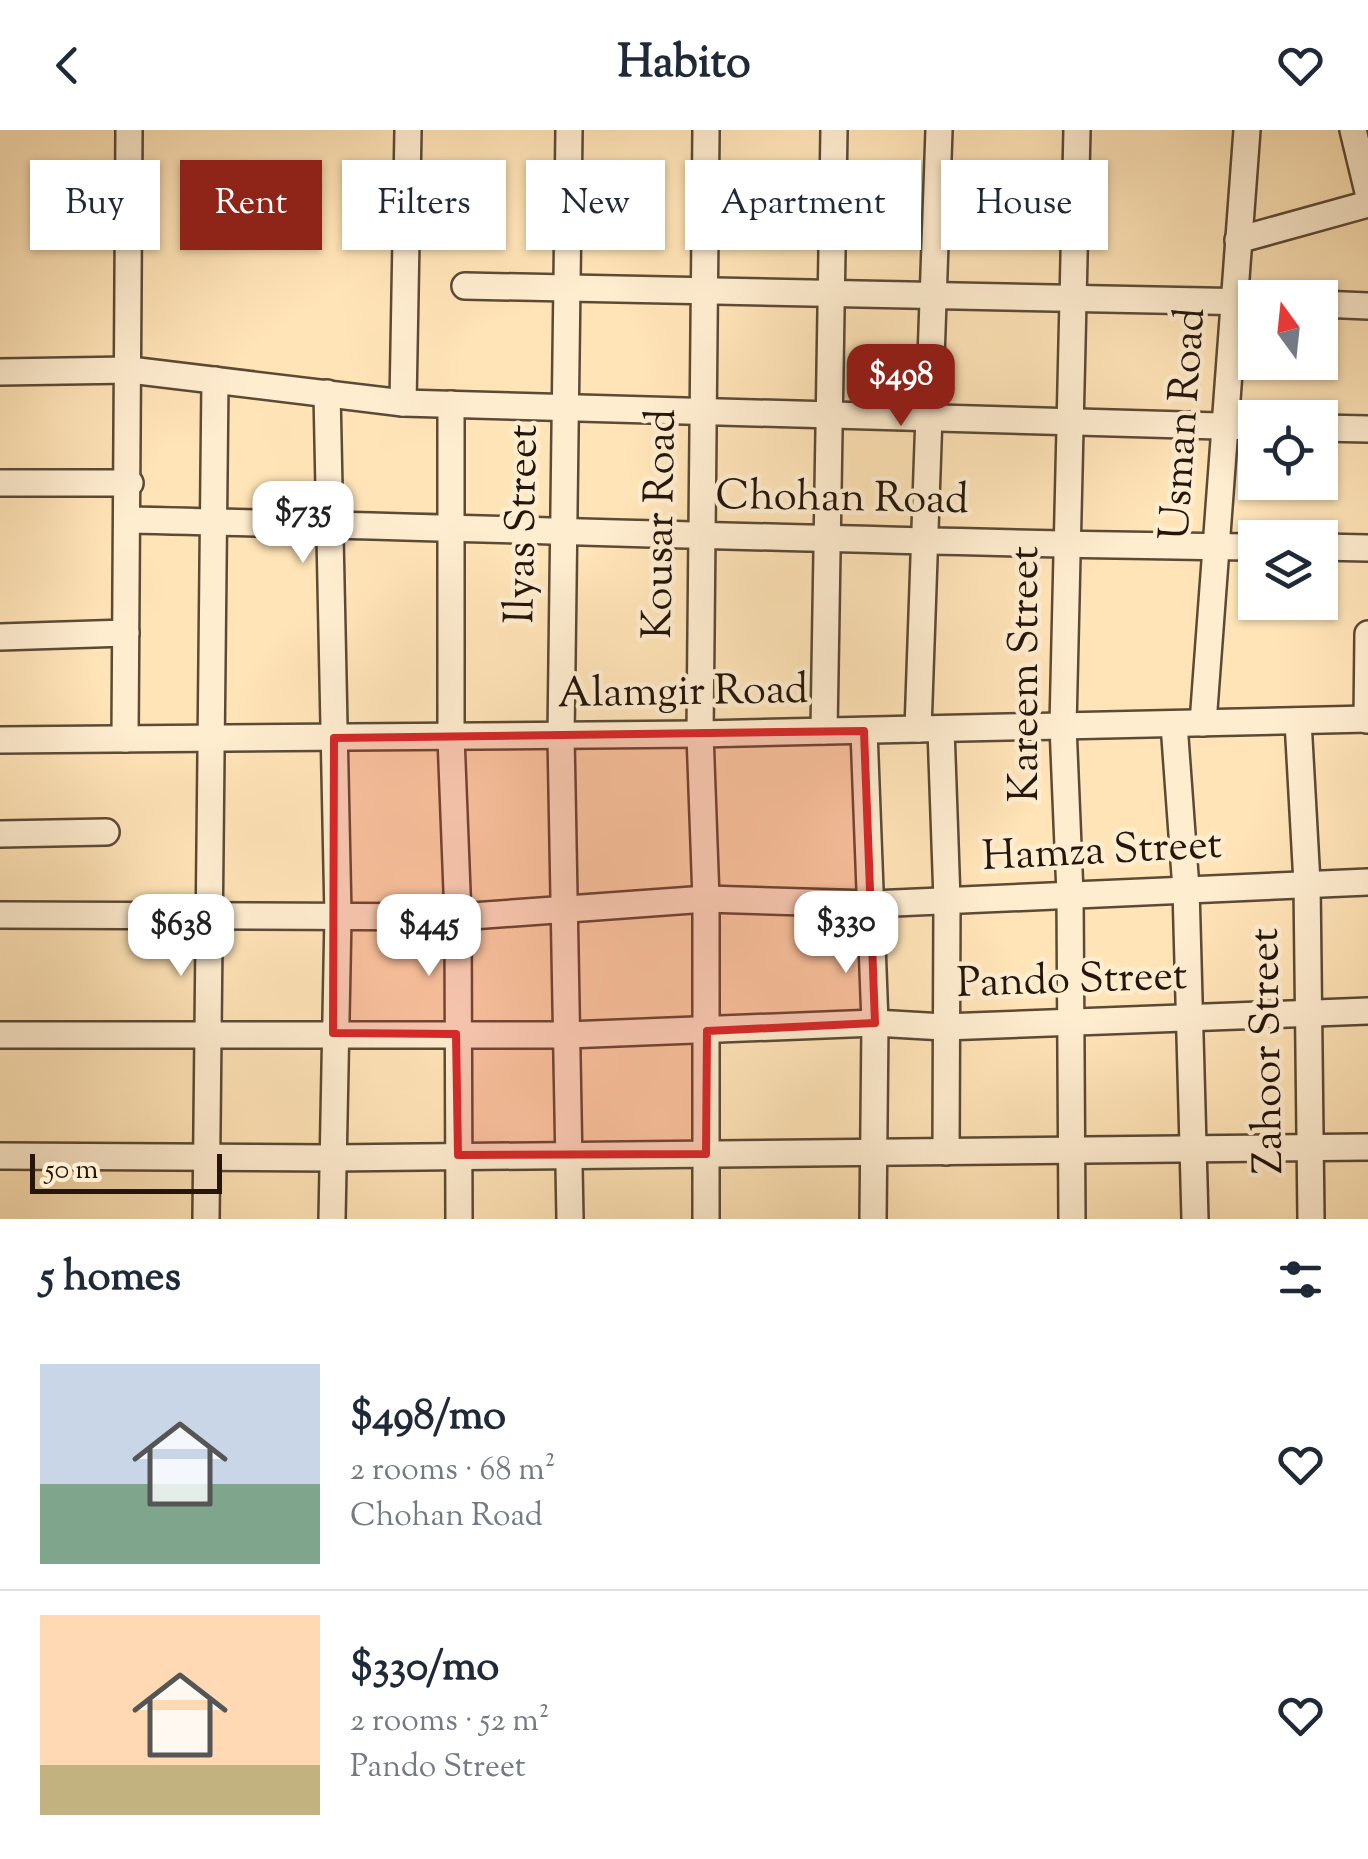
<!DOCTYPE html>
<meta charset="utf-8">
<style>
body{margin:0;font-family:"Sorts Mill Goudy",serif;background:#f2f2f3;color:#1f2937;height:100vh;display:flex;flex-direction:column;font-size:38px;white-space:nowrap}
*{box-sizing:border-box;margin:0}
p{font-size:32px;color:#747a83}
.icon{flex:none;width:55px;height:55px;fill:none;stroke:currentColor;stroke-width:2;stroke-linecap:round;stroke-linejoin:round}
.map{position:relative;height:1089px;overflow:hidden}
.panel{display:flex;flex-direction:column;background:#fff;flex:1}
.panel>*{flex:none}
.hud{position:absolute;left:30px;top:30px;width:1310px;height:90px;display:flex;gap:20px}
.needle{width:65px;rotate:345deg}
.buttons{position:absolute;left:1238px;top:150px;display:grid;gap:20px}
.buttons a{display:grid;place-items:center;width:100px;height:100px;border-radius:0px;background:#fff;box-shadow:0 2px 8px #0004;font-size:50px}
.scale{position:absolute;left:30px;bottom:25px;width:192px;box-sizing:border-box;padding-left:10px;border:5px solid #24160b;border-top:0;font-size:28px;line-height:35px;white-space:nowrap;color:#24160b;-webkit-text-stroke:8px #ffedd0;paint-order:stroke}
.price{position:absolute;translate:-50% -85px;padding:0 22px;border-radius:20px;background:#fff;color:#222;font-size:32px;line-height:65px;filter:drop-shadow(0 2px 5px #0008)}
.price::after{content:'';position:absolute;left:50%;top:60px;width:30px;height:22px;margin-left:-15px;background:inherit;clip-path:polygon(0 0,100% 0,50% 100%)}
.price.current{background:#8f2418;color:#fff}
ul{padding:0;list-style:none}
li{display:flex;align-items:center;gap:30px;height:250px;padding:0 40px}
li+li{border-top:2px solid #e0e1e3}
li span{display:grid;place-items:center;flex:none;width:280px;height:200px;border-radius:0px;color:#555}
li>.icon{margin-inline-start:auto}
span .icon{width:120px;height:120px;fill:#fffc;stroke-width:1}
li b{font-size:42px}
h2{display:flex;justify-content:space-between;align-items:center;height:120px;padding:0 40px;font-size:42px}
.pill{padding:0 35px;border-radius:0px;background:#fff;box-shadow:0 2px 8px #0004;font-size:35px;line-height:90px}
.pill.current{background:#8f2418;color:#fff}
header{display:flex;justify-content:space-between;align-items:center;height:130px;padding:0 40px;background:#fff;font-size:45px;font-weight:800}
.map>svg:first-child{display:block}
</style>
<header><svg class="icon" aria-label="back" viewBox="0 0 24 24"><path d="M15 5l-7 7 7 7"/></svg>Habito<svg class="icon" aria-label="heart" viewBox="0 0 24 24"><path d="M12 20l-8-8c-3-5 5-10 8-4 3-6 11-1 8 4z"/></svg></header>
<div class="map">
<svg width="1368" height="1089" viewBox="0 0 1368 1089">
<rect width="100%" height="100%" fill="#ffe4b7"/>
<filter id="stains"><feTurbulence type="fractalNoise" baseFrequency=".002" numOctaves="4"/><feColorMatrix values="0 0 0 0 .2 0 0 0 0 .09 0 0 0 0 .02 0 0 0 .5 -.17"/></filter>
<radialGradient id="worn" r=".72"><stop offset=".6" stop-color="#630" stop-opacity="0"/><stop offset="1" stop-color="#630" stop-opacity=".3"/></radialGradient>
<g fill="none" stroke-linecap="round" stroke-linejoin="round">
<defs>
<g id="minor">
<polyline points="569,0 561,606 570,1089"/>
<polyline points="1353,0 1368,62"/>
<polyline points="1238,110 1368,74"/>
<polyline points="465,156 1255,172"/>
<polyline points="1320,174 1368,176"/>
<polyline points="0,242 130,240 403,273 1255,297"/>
<polyline points="327,263 338,786 332,1089"/>
<polyline points="403,273 408,0"/>
<polyline points="451,274 451,607 458,787 459,1089"/>
<polyline points="1320,298 1368,299"/>
<polyline points="0,353 130,353"/>
<path d="M128,390c375,8 751,23 1127,27"/>
<polyline points="1320,417 1368,418"/>
<polyline points="0,507 126,503"/>
<polyline points="1367,590 1368,504"/>
<polyline points="1298,591 1307,753 1311,1089"/>
<polyline points="1203,593 1247,0"/>
<polyline points="1174,594 1186,759 1195,1089"/>
<polyline points="918,599 939,0"/>
<polyline points="941,599 947,770 946,1022"/>
<polyline points="824,601 834,0"/>
<polyline points="864,601 875,893 873,1089"/>
<polyline points="125,609 129,0"/>
<polyline points="0,610 700,604 1368,589"/>
<polyline points="0,704 106,702"/>
<polyline points="0,785 458,787 706,769 872,774 1368,752"/>
<polyline points="0,905 567,905 875,893 944,897 1368,881"/>
<polyline points="0,1026 332,1028 1368,1017"/>
<polyline points="206,1089 215,250"/>
<polyline points="706,1089 706,769 700,604 706,0"/>
<polyline points="1072,1089 1070,764 1063,596 1077,0"/>
</g>
</defs>
<use href="#minor" stroke="#5b4a36" stroke-width="30"/>
<use href="#minor" stroke="#ffedd0" stroke-width="25"/>
</g>
<path fill="#d62828" fill-opacity="0.2" stroke="#d62828" stroke-width="8" stroke-linejoin="round" d="M864,601l11,292 -168,8 -1,123 -248,1 -2,-121 -123,-1 1,-295z"/>
<g text-anchor="middle" dominant-baseline="central" stroke-width="9" stroke-linejoin="round" paint-order="stroke">
<g font-size="42" fill="#24160b" stroke="#ffedd0">
<text transform="translate(1185 294) rotate(-86)">Usman Road</text>
<text transform="translate(842 370) rotate(1)">Chohan Road</text>
<text transform="translate(524 394) rotate(-89)">Ilyas Street</text>
<text transform="translate(662 394) rotate(-89)">Kousar Road</text>
<text transform="translate(1027 544) rotate(-90)">Kareem Street</text>
<text transform="translate(683 564) rotate(-1)">Alamgir Road</text>
<text transform="translate(1102 723) rotate(-3)">Hamza Street</text>
<text transform="translate(1072 852) rotate(-2)">Pando Street</text>
<text transform="translate(1269 921) rotate(-91)">Zahoor Street</text>
</g>
</g>
<rect width="100%" height="100%" filter="url(#stains)"/>
<rect width="100%" height="100%" fill="url(#worn)"/>
</svg>
<div class="buttons">
<a><svg class="needle" viewBox="-14 -14 28 28"><path d="M0-13l5 13h-10z" fill="#e53935"/><path d="M0 13l5-13h-10z" fill="#747a83"/></svg></a>
<a><svg class="icon" aria-label="locate" viewBox="0 0 24 24"><circle cx="12" cy="12" r="6"/><path d="M12 2v4M12 18v4M2 12h4M18 12h4"/></svg></a>
<a><svg class="icon" aria-label="layers" viewBox="0 0 24 24"><path d="M12 4l9 5-9 5-9-5zM3 14l9 5 9-5"/></svg></a>
</div>
<div class="scale">50 m</div>
<b class="price current" style="left:901px;top:299px">$498</b>
<b class="price" style="left:303px;top:436px">$735</b>
<b class="price" style="left:846px;top:846px">$330</b>
<b class="price" style="left:181px;top:849px">$638</b>
<b class="price" style="left:429px;top:849px">$445</b>
<div class="hud">
<a class="pill">Buy</a>
<a class="pill current">Rent</a>
<a class="pill">Filters</a>
<a class="pill">New</a>
<a class="pill">Apartment</a>
<a class="pill">House</a>
</div>
</div>
<section class="panel">
<h2>5 homes<svg class="icon" aria-label="filters" viewBox="0 0 24 24"><path d="M4 7h16M4 17h16"/><circle cx="9" cy="7" r="2"/><circle cx="15" cy="17" r="2"/></svg></h2>
<ul>
<li><span style="background:linear-gradient(#c9d6e8 60%,#7fa58c 0)"><svg class="icon" aria-label="home" viewBox="0 0 24 24"><path d="M3 11l9-7 9 7M6 9v11h12V9"/></svg></span><div><b>$498/mo</b><p>2 rooms · 68 m²</p><p>Chohan Road</p></div><svg class="icon" aria-label="heart" viewBox="0 0 24 24"><path d="M12 20l-8-8c-3-5 5-10 8-4 3-6 11-1 8 4z"/></svg></li>
<li><span style="background:linear-gradient(#ffd9b3 75%,#c2b280 0)"><svg class="icon" aria-label="home" viewBox="0 0 24 24"><path d="M3 11l9-7 9 7M6 9v11h12V9"/></svg></span><div><b>$330/mo</b><p>2 rooms · 52 m²</p><p>Pando Street</p></div><svg class="icon" aria-label="heart" viewBox="0 0 24 24"><path d="M12 20l-8-8c-3-5 5-10 8-4 3-6 11-1 8 4z"/></svg></li>
</ul>
</section>
